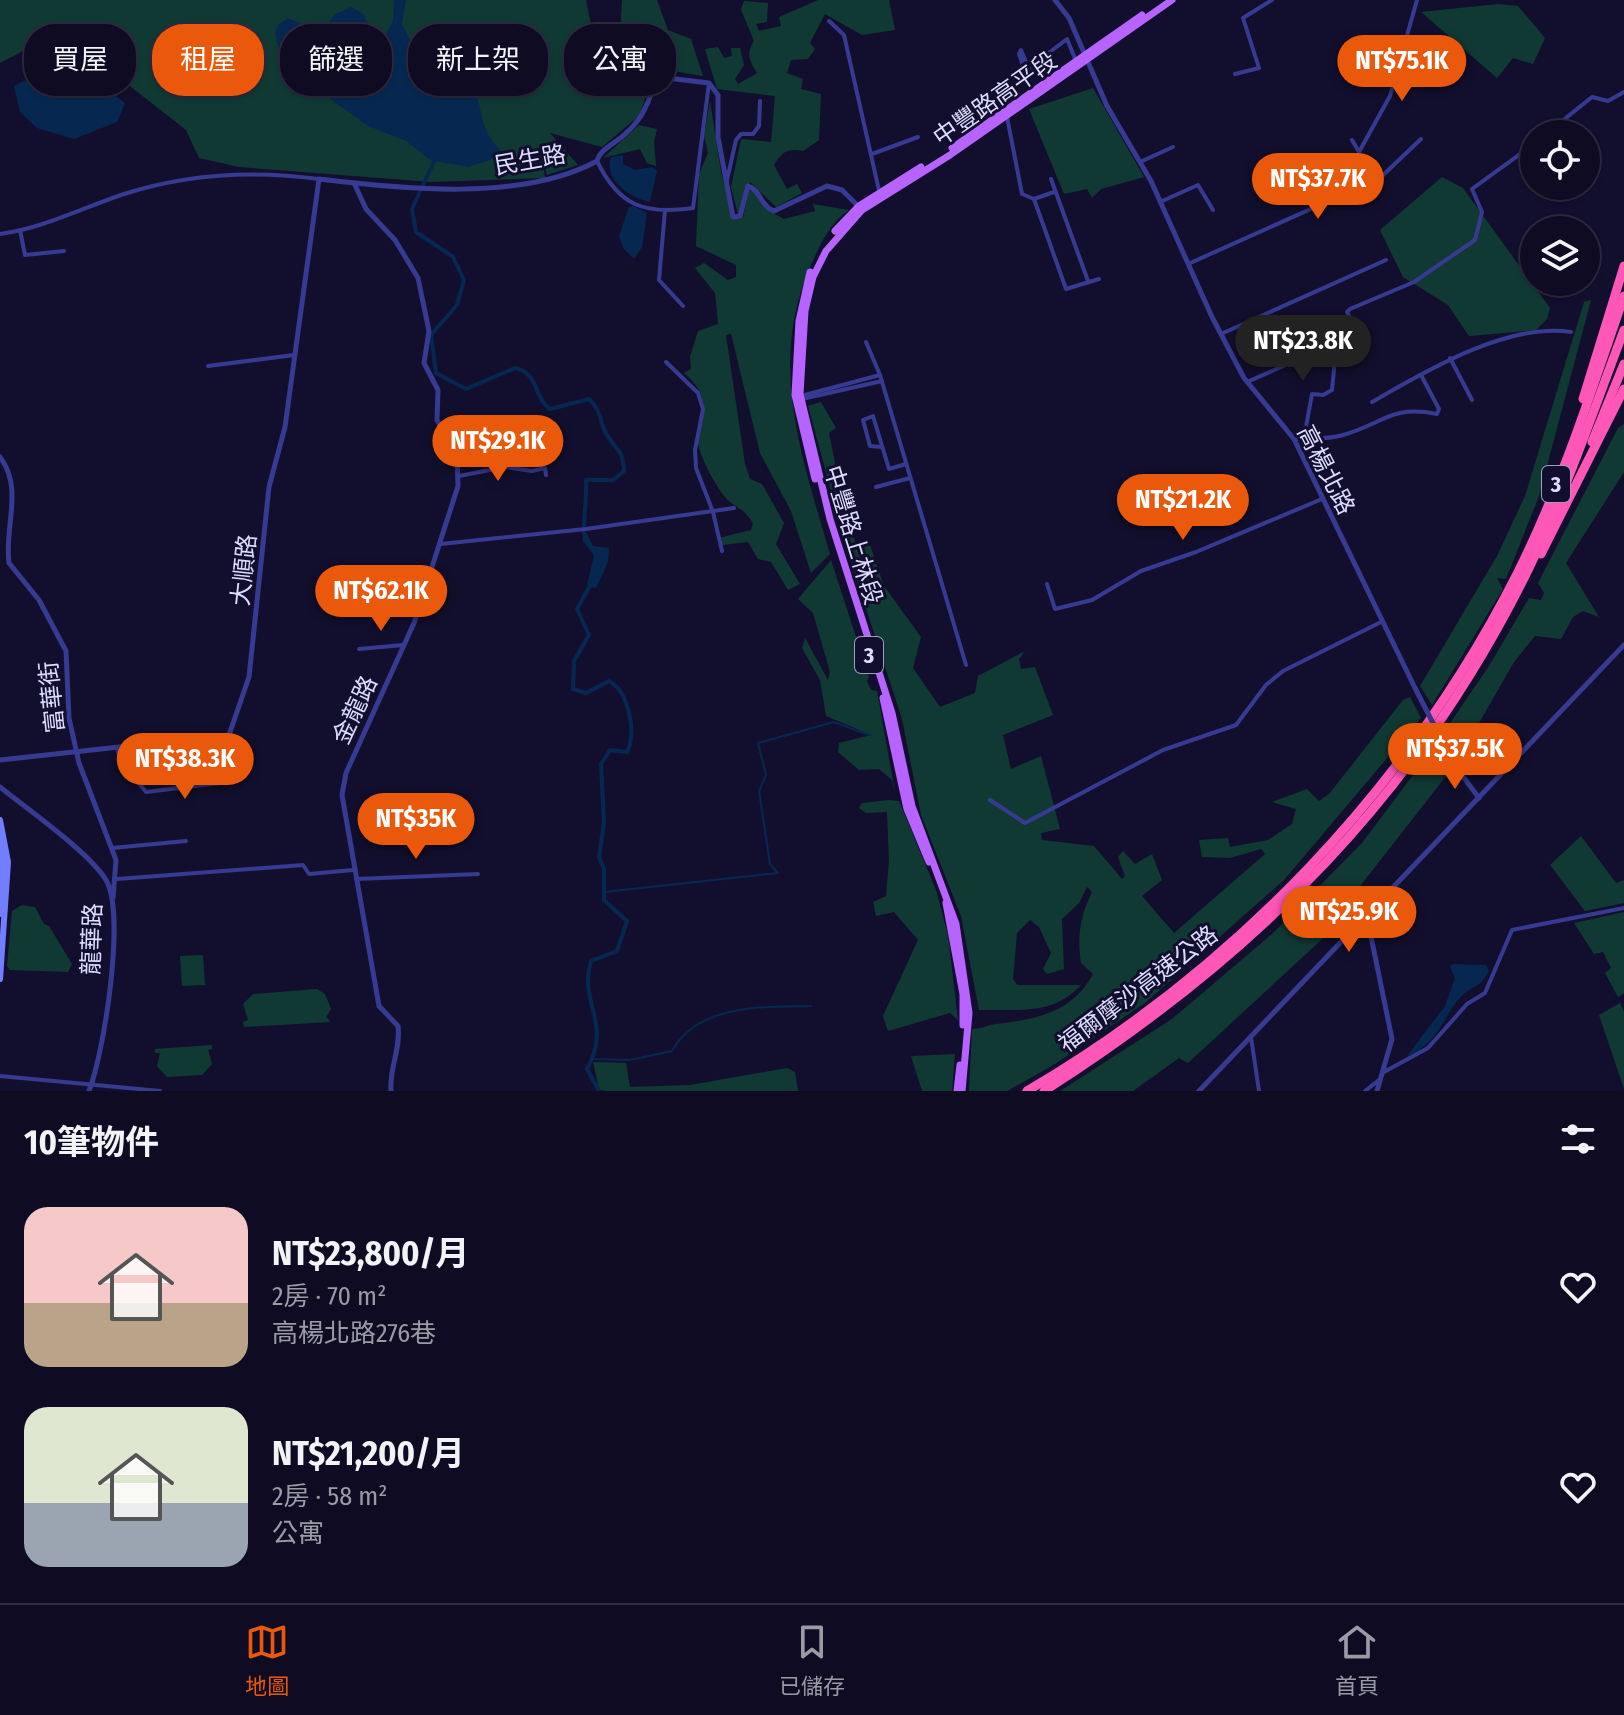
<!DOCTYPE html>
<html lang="zh-TW">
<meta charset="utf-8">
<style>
body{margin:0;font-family:"Fira Sans Condensed","Noto Sans TC",sans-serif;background:#1c192f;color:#f1f3f6;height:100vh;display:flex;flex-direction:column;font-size:30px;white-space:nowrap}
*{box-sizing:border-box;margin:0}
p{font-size:26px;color:#9b9ba5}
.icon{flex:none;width:44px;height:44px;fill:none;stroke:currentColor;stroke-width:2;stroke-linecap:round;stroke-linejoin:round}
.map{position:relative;height:1091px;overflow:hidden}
.sheet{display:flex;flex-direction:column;background:#0e0b22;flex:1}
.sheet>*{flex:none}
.banner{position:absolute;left:24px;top:24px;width:800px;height:72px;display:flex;gap:16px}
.buttons{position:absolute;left:1520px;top:120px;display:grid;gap:16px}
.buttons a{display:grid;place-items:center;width:80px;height:80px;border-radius:50%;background:#0e0b22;box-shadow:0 2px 6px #0004,0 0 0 2px #2e2b40;font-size:40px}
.price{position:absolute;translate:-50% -68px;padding:0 18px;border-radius:28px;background:#ea580c;color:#fff;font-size:26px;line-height:52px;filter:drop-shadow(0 2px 4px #0008)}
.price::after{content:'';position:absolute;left:50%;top:48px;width:24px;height:18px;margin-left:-12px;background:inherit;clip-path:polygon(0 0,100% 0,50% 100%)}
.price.active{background:#222;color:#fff}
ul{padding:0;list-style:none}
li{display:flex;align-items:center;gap:24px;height:200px;padding:0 24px}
li span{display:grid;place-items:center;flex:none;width:224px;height:160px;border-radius:24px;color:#555}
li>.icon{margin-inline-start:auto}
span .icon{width:96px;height:96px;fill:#fffc;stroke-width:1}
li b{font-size:34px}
h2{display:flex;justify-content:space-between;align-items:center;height:96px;padding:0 24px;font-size:34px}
.tag{padding:0 28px;border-radius:32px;background:#0e0b22;box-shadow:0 2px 6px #0004,0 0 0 2px #2e2b40;font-size:28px;line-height:72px}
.tag.active{background:#ea580c;color:#fff}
.dock{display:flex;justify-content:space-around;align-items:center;height:112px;border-top:2px solid #2e2b40;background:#0e0b22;font-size:22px;color:#9b9ba5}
.dock a{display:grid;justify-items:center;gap:4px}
.dock .active{color:#ea580c}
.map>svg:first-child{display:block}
</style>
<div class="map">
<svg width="1624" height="1091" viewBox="0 0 1624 1091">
<rect width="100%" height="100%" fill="#120f2e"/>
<g fill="#113934">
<polygon points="0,0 586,0 593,35 618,73 622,0 657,0 668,30 691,39 703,76 667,70 652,75 640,115 602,147 550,133 578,165 547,175 542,157 545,178 431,182 239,167 199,158 186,130 112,72 98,40 23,51 0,63"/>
<path d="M818,0h71l6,30 -33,5 -37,-21 -15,29 5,6 -7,10 -17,1 -4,13 16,6 -2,10 20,5 -2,46 -16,11c-16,-3 -21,1 -29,14l13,24 10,-5 5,9 -26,14 -26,-25 -12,32 -7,-27 10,-48 30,3 4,-46 -58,-7 -12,-40 13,-2 6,11 8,-2 -1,-8h9l4,17 -9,14 3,5 19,-11c-7,-12 -12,-19 -3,-32l-13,-31 3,-9 24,2 -1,19 -11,2 3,7 22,-5 -2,-9z"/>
<polygon points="1498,4 1518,6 1545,38 1533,64 1513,58 1497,78 1421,12"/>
<polygon points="1093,88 1144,177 1101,189 1092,198 1087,189 1064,194 1029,109"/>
<path d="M710,101l11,71 13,46 9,-1 6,-26h6l18,22 11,6 31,-8 -2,-7 36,6c-20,14 -28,33 -38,55 -44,98 -9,192 19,289l-19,19 -20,-62 -31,-58 -29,-119 -5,1 19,129 5,15 12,5 22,39 -8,21 24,40 -12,6 -17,-28 -13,-3 -10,-17 -25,3 -4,-7 32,-8 2,-7c-13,-19 -16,-13 -27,-25 -10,-11 -23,-36 -27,-50 -9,-33 21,-44 -15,-75l7,-4 -1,-12 8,-26 20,-7 -3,-31 -20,-25 9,-5 24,17 8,-3v-12l-40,-19 3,-72 9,-21 -4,-17z"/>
<polygon points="639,125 657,129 654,142 656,166 647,163 640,149 603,158"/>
<polygon points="1442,177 1463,188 1550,308 1547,319 1536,330 1469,336 1448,305 1403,277 1380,230"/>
<polygon points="1591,300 1539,496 1506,579 1497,578 1503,589 1432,705 1420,686 1497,556 1525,496 1584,302"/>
<path d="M821,402l15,26 -7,5 19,94 10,20 11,-5 15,44 37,51 -8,31 27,39 35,-14 3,-17 47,-25 -6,8 2,10 14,-2 18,48 -50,20 8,34 30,-13 19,73 -19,4 1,7 52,6 28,33 3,-3 -7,-19 5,-6 12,13 17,-10 10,26 -20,16 32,37 91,-79 -4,-5 -31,9 -28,-1 -3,-17 29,-2 2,9 38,-7 24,-16 4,-15 -24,-7 35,-13 12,12 10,-7 74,-94 7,-3 11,21 -137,162 -139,123 -90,61 -48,27h-38l3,-62c10,0 15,-4 24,-5 41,-5 76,-11 97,-50l-12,-11c-4,-27 -1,-46 11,-71l-5,-5 -8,16 -17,16 2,50 -17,5 -4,-5 8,-16 -12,-26 -9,-7 -13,13 -4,46 4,6h64c-29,31 -61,24 -102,25l-18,-94 -40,-101 -19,-96 -54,-166 -40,-147z"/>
<polygon points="1624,424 1624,472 1566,563 1599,617 1583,611 1573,617 1561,639 1535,636 1514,662 1459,758 1446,729 1489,666 1529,598 1541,600 1544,593 1538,583 1618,428"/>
<polygon points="831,560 869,677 867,681 871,690 877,691 895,792 892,780 879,769 859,770 838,752 839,743 871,735 826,716 820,680 802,648 805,638 828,680 830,672 813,613 798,599"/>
<polygon points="1434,747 1450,771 1357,890 1332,930 1188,1063 1179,1058 1133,1091 1060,1091 1172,1019 1272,934 1362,843"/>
<polygon points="889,800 899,801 936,890 948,935 958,1020 950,1013 888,1031 883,1016 918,940 894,912 876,916 873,902 886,896 889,861 887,812 866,813 859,808 862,803"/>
<polygon points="1581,836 1616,883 1624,880 1624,903 1585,911 1550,865"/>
<polygon points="22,905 35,907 44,924 49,926 72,964 68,972 10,970 7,966 12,911"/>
<polygon points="1624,912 1624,993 1618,997 1605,973 1611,968 1603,952 1594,954 1574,923"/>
<polygon points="203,955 205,985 182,986 180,956"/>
<polygon points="317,989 325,994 331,1009 326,1017 331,1022 244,1027 243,1022 248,1020 243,1004 253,994"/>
<polygon points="1620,1003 1624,1012 1624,1089 1599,1015"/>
<polygon points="212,1045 212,1049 208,1050 212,1064 202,1075 167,1077 157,1066 160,1053 155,1053 155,1049"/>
<polygon points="955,1054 952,1091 922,1091 911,1056"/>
<polygon points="593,1062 626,1063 630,1087 690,1085 787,1068 795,1072 798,1091 605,1091 599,1089"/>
</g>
<g fill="#062850">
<path d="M394,0h12l-4,24 14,28 20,17 26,7 10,7c13,27 5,45 30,69l-3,5 -31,10 -38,-7 -24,-19 -38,-15 -85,-61 -8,-31 3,-9 10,-7 33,14 14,-18 16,-7 13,7 7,20h15l7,-14z"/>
<polygon points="93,58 113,94 125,103 117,122 74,139 37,128 20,112 14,86 55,66"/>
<path d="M623,155v9l12,6 17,-3 5,4 -7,31c-19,-4 -47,-21 -39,-45z"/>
<polygon points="634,206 647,213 642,247 634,259 624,249 619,236 629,207"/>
<polygon points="582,531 586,532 593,546 609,548 608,562 596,588 587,586 594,555 583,541"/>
<path d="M1453,964l33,1 3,6c-6,12 -10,13 -21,20 -23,15 -26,53 -61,65l38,-50 10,-28 -5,-12z"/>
</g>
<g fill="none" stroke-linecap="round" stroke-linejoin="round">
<g stroke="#062850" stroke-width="2">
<polyline points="604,892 778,873 770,864 759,791 766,775 758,743 834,722 869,735"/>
<path d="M592,1059l38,1 42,-9c26,-47 91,-44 139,-45"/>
</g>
<g stroke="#062850" stroke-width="4">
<path d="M436,157l-24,52 4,23 37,25 11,23 -7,25 -26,30 5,38 30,16 49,-21c25,6 18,29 35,41l39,-10c11,11 10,17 15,30 8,20 19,16 20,42l-11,9h-27c1,18 -2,32 -2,50"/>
<path d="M592,582l-15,27 12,26 -15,26 -1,28 13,4 23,-12c20,11 28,52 18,71l-17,-2 -9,14 3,58 -5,35 5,12v31l23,21 -10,30 -26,10c-13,42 22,62 -4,108l12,22"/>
</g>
<g stroke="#363b91" stroke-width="4">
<polyline points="829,21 844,35 880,195"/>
<polyline points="1042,58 1067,39 1076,61"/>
<polyline points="1025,72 1029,69 1021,50 1019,54 1032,92"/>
<polyline points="1235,74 1259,68 1243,18 1272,0"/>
<polyline points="1007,117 1022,194 1034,199 1054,192"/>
<polyline points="1546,134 1592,97 1608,101 1624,92"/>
<polyline points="1352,140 1359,152 1390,96 1417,0"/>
<polyline points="872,154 918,137"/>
<path d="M597,161c22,45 47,54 96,47l16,-125"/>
<polyline points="1140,162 1173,147"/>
<polyline points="1051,179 1088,281"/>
<polyline points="727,180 736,140 741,134 753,134 759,126 760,101"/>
<polyline points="1034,199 1066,289 1099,279"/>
<polyline points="1160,202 1198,185 1213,210"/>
<polyline points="665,210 659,280 683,306"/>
<polyline points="20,230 25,255 64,251"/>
<path d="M0,234c44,-6 82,-26 124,-40 65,-21 128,-24 195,-15"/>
<polyline points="1188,264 1380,178 1421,139"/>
<polyline points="1221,334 1386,260"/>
<polyline points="866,342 880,375 966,665"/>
<polyline points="1450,358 1472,400"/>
<polyline points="666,362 698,393 703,409 695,450 696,468 713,512 722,551"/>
<polyline points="208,366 294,355"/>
<polyline points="1247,382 1358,333 1347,312 1350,309 1414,282 1475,240 1482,212 1472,189 1534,144"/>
<polyline points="801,396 880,375"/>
<polyline points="802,399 882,381"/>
<path d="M1372,402c54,-31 136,-80 199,-70"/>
<polyline points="1296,437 1306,427 1312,394 1323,395 1332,390 1335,359 1332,344"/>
<path d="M1294,439c15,-1 34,1 49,-4 42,-12 47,-30 94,-21l2,-5 -18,-34"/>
<polyline points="882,447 870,446 863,420 873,416 889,469 906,464"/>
<polyline points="459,476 505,467 532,471 545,468 546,475"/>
<polyline points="876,487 910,478"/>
<polyline points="441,544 586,529 734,508"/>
<polyline points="1047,584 1055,609 1092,600 1141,571 1196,552 1322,499"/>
<polyline points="359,649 403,645"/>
<polyline points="117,749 122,762 146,792 220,783"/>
<polyline points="125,767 230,753"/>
<polyline points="990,800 1025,823 1163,750 1236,725 1266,685 1283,671 1381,622"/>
<polyline points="112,848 186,841"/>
<polyline points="117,879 303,865 309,874 353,870"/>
<polyline points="356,879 478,874"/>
<polyline points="1251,1037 1259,1091"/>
<polyline points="1384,1072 1428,1048 1467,1004 1485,993 1512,930 1624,908"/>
<polyline points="0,1076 160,1091"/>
<polyline points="1365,1091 1379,1080"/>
</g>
<g stroke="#363b91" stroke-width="5">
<polyline points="1055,0 1069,18 1107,106 1151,181 1212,317 1244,378 1294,439 1415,688"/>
<path d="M354,183l12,26 29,31 23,38 11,53 -5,32 14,27 -1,30 20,35 1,31 -44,137 -68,150 -4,22 37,211 19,20c3,23 -9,42 -7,65"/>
<path d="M0,457c24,32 4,70 9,106l30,37 27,51 3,67 10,45 37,97 -3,38"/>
<path d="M0,760l229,-25 20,-58 20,-190 16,-60 34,-248c83,10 203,23 278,-18 3,-12 19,-18 28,-27 22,-19 22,-34 34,-57l50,6 9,12v42l15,80 7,-1 8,-30c12,3 13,21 26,25l53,-25 15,4 19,19"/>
<polyline points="1455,766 1479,798"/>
<path d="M0,787c27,22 89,65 106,93 20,34 -2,173 -17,211"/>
<polyline points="1367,917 1392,1039 1377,1091"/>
<polyline points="1199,1091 1624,645"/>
</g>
<g stroke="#737dff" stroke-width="6">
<polyline points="0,820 8,862 0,979"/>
<polyline points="0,839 3,862 0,914"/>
</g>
<g stroke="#b663ff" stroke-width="7">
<polyline points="952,148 1142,15"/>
<polyline points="835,231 859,206 921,167"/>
<polyline points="810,272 799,321 795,395 815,479"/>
<polyline points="883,698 907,809 929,862"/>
<polyline points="946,903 963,994 963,1025"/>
<polyline points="957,1091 960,1065"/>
<polyline points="962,1091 969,1013 956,924 912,806 892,713 830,519 800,394 805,311 813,277 826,251 862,210 950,155 1172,0"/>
</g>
<g stroke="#ff57b7" stroke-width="9">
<polyline points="1583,399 1624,266"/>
<polyline points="1592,442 1624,364"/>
<polyline points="1541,554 1624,389"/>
<path d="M1027,1091c208,-122 382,-303 491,-519 44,-88 74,-183 106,-276"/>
<path d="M1044,1091c212,-135 375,-297 486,-525 37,-77 64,-157 94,-236"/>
</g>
<polyline stroke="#363b91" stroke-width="5" points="1415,688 1455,766"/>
</g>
<g text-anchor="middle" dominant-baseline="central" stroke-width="6" stroke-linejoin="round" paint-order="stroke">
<g fill="#120f2e" stroke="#a09ec0" stroke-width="2">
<rect x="1542" y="466" width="28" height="36" rx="6"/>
<rect x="855" y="637" width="28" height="36" rx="6"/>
</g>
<g font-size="22" font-weight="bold" fill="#dddcff">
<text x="1556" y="484">3</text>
<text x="869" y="655">3</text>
</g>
<g font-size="24" fill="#dddcff" stroke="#120f2e">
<text transform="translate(995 99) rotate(-35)">中豐路高平段</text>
<text transform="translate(530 160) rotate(-10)">民生路</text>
<text transform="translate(1326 470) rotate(63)">高楊北路</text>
<text transform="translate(853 535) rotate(73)">中豐路上林段</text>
<text transform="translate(244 570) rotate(-84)">大順路</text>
<text transform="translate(52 697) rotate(-96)">富華街</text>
<text transform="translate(355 710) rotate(-65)">金龍路</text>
<text transform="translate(92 939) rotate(-88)">龍華路</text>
<text transform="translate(1138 989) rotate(-37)">福爾摩沙高速公路</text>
</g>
</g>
</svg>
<div class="buttons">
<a><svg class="icon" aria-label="locate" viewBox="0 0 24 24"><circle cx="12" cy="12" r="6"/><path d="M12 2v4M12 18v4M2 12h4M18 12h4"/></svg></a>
<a><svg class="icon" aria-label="layers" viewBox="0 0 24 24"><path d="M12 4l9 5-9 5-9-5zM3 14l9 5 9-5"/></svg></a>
</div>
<b class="price" style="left:1402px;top:103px">NT$75.1K</b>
<b class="price" style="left:1318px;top:221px">NT$37.7K</b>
<b class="price active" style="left:1303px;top:383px">NT$23.8K</b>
<b class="price" style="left:498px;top:483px">NT$29.1K</b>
<b class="price" style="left:1183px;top:542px">NT$21.2K</b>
<b class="price" style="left:381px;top:633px">NT$62.1K</b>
<b class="price" style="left:1455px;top:791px">NT$37.5K</b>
<b class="price" style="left:185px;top:801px">NT$38.3K</b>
<b class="price" style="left:416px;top:861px">NT$35K</b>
<b class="price" style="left:1349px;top:954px">NT$25.9K</b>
<div class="banner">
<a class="tag">買屋</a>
<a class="tag active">租屋</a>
<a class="tag">篩選</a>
<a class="tag">新上架</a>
<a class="tag">公寓</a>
</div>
</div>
<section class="sheet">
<h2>10筆物件<svg class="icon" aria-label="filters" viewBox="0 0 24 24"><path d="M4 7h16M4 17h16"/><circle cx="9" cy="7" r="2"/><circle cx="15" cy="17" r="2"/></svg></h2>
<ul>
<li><span style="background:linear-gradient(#f6c9c9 60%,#b9a48a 0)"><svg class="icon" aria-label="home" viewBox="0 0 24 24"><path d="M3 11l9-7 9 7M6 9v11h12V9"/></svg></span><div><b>NT$23,800/月</b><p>2房 · 70 m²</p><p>高楊北路276巷</p></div><svg class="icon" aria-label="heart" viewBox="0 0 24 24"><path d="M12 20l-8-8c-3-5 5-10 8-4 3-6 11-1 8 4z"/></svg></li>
<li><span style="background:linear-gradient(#dfe7d0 60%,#9aa5b1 0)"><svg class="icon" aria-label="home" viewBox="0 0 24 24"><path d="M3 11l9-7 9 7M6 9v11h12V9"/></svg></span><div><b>NT$21,200/月</b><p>2房 · 58 m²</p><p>公寓</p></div><svg class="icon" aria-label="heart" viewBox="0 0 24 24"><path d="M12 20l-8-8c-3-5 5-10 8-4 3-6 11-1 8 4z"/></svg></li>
</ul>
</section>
<nav class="dock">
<a class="active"><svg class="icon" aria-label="map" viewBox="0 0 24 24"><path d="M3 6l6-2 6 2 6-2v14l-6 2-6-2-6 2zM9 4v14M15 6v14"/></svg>地圖</a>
<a><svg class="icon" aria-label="saved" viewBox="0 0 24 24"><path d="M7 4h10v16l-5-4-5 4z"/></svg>已儲存</a>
<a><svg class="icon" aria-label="home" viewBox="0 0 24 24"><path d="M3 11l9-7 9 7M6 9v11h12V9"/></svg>首頁</a>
</nav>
